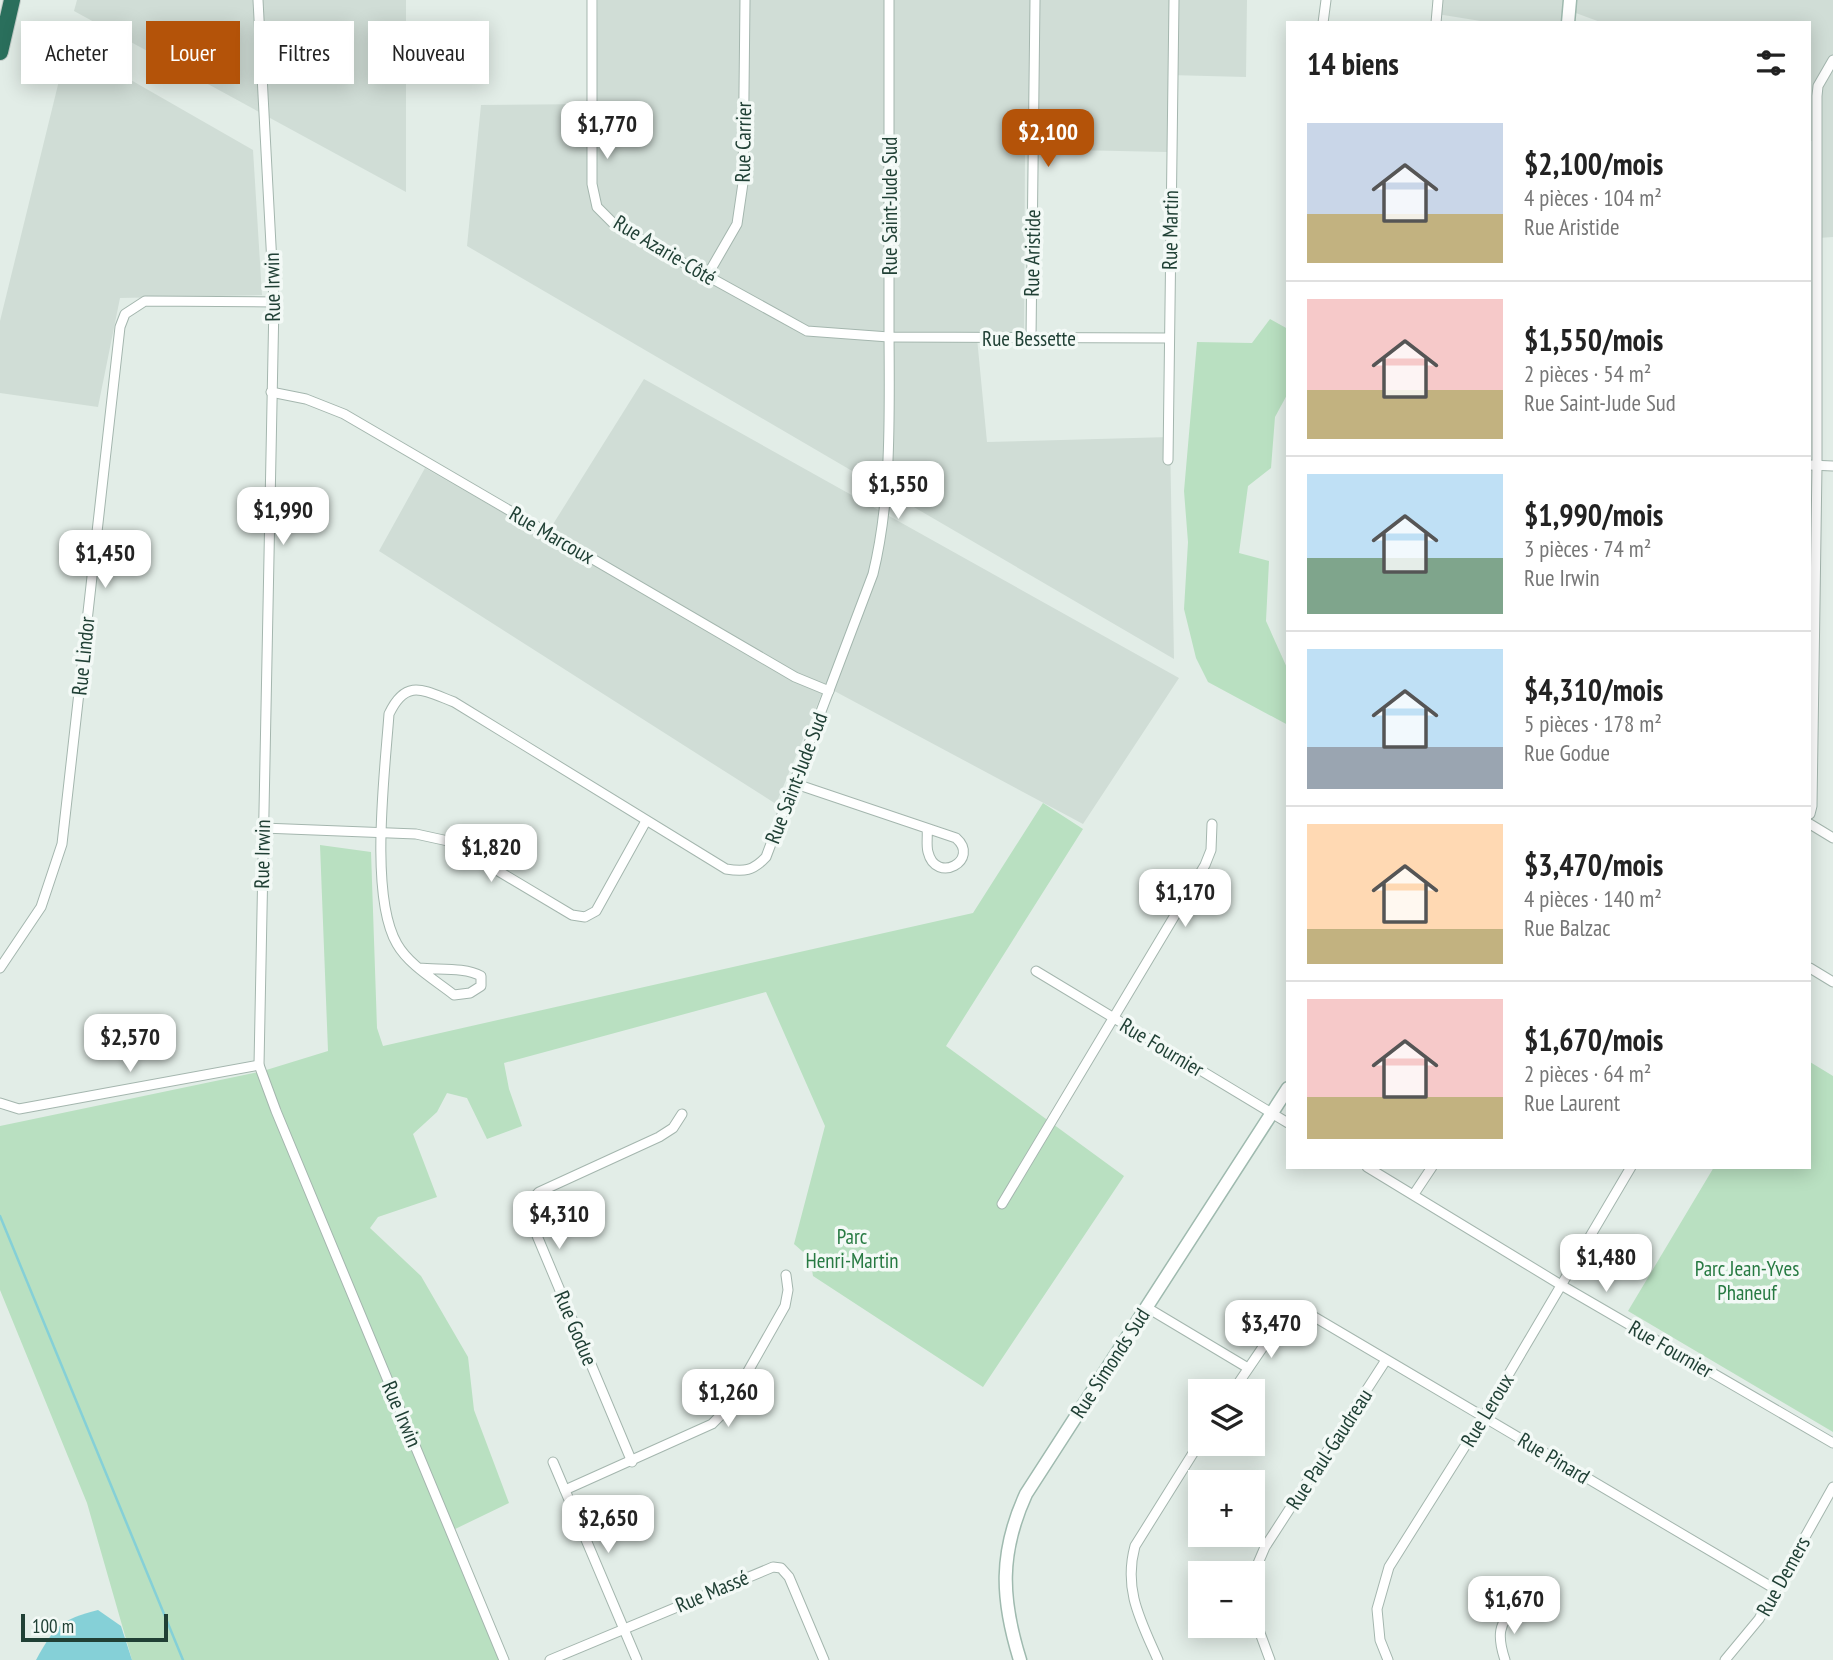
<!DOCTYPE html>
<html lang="fr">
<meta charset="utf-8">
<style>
body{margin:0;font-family:"PT Sans Narrow",sans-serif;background:#f2f2f2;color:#222;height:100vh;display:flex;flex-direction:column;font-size:26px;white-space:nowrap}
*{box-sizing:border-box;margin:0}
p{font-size:23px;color:#767676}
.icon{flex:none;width:38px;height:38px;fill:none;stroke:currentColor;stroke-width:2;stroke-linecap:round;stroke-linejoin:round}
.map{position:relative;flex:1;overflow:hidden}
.details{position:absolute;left:1286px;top:21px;width:525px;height:1148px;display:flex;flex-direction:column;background:#fff;border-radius:0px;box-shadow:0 4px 18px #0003}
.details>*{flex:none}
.top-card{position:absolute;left:21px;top:21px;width:665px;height:63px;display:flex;gap:14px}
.fabs{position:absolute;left:1188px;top:1379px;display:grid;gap:14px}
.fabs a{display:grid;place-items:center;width:77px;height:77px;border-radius:0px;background:#fff;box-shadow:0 4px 18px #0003;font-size:35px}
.scale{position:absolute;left:21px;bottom:18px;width:147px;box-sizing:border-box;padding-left:7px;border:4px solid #204035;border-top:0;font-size:19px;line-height:24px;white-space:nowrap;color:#204035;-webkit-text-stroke:5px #f3f9f6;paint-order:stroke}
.price{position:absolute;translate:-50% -60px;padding:0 16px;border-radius:14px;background:#fff;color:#222;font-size:23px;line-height:46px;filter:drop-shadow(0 2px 4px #0008)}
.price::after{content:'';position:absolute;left:50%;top:42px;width:21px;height:16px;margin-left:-10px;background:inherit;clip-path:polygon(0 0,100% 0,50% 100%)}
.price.active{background:#b45309;color:#fff}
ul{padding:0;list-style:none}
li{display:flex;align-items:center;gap:21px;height:175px;padding:0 21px}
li+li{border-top:2px solid #e0e0e0}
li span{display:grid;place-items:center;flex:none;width:196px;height:140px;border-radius:0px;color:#555}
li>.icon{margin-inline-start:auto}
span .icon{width:84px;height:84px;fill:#fffc;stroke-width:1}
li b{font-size:30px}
h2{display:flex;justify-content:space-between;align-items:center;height:84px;padding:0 21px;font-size:30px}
.tag{padding:0 24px;border-radius:0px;background:#fff;box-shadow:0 4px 18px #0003;font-size:24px;line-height:63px}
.tag.active{background:#b45309;color:#fff}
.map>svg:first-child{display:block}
</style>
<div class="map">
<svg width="1833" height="1660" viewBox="0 0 1833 1660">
<rect width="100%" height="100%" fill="#e2ede7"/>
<g fill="#d0ddd6">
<polygon points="77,0 406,0 406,192 74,11"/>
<polygon points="598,0 1247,0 1246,77 1169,75 1167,152 1025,149 1024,335 977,338 987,442 1170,437 1174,659 467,246 481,105 596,104"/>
<polygon points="1438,0 1570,0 1568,23 1493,23 1437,14"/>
<polygon points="1574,0 1833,0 1833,237 1818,238 1815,141 1810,141 1810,23 1603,23 1573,12"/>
<polygon points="68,44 253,150 262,295 120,298 98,407 0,393 0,321"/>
<polygon points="644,379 1179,678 1083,824 825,686 776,804 379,551 425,468 545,537"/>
</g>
<g fill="#b9e0c1">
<polygon points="1270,319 1288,329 1288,393 1275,417 1271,468 1248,486 1239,553 1269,561 1266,621 1288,670 1288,725 1208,682 1196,658 1184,609 1188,542 1184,491 1197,342 1252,343"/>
<polygon points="1043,803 1083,829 946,1046 1124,1176 983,1387 813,1276 810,1258 794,1244 825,1126 766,992 504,1063 509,1089 522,1126 487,1139 467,1098 447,1093 437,1112 413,1134 437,1197 378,1217 370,1228 421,1276 468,1357 474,1410 509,1503 451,1531 504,1660 132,1660 87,1503 0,1290 0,1126 263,1071 328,1051 320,845 371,852 377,1028 383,1046 973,913"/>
<polygon points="1810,1062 1833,1076 1833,1432 1628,1311 1714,1167 1810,1167"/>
</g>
<path fill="#85d0d7" d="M98,1610l23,16 11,34h-96c18,-33 25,-41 62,-50z"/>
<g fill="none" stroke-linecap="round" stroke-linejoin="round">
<polyline stroke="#85d0d7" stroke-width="2.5" points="0,1216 183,1660"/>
<defs>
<g id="street">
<polyline points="258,0 274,302 259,1065 276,1111 504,1660"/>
<polyline points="592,0 592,184 597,207 615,225 807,331 889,337 1169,338"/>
<polyline points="1323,23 1326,0"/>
<polyline points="1436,23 1438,0"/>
<polyline points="707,276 737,224 743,183 745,0"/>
<polyline points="1031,338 1035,0"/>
<polyline points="271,392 306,399 344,414 795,677 829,691"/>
<polyline points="1168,460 1174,0"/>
<polyline points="1810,465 1833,466"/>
<path d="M793,783l163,55c25,22 -20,47 -28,14 -2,-7 0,-16 -1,-23"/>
<polyline points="1810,814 1812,806 1817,466 1817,96 1818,86 1833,60"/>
<polyline points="1810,824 1833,838"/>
<polyline points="263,828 416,834 448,841 572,915 585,917 596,911 646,821"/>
<polyline points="0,968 41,907 62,844 120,327 125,314 145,301 274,302"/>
<path d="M419,968c20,2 46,-1 62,8v10l-11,7 -16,2c-19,-15 -45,-30 -57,-51 -28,-48 -12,-173 -8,-230 17,-36 34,-24 65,-12l272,167c18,3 27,2 40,-12l107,-283c20,-82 16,-170 16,-254 0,-107 0,-213 0,-320"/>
<polyline points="1810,968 1833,982"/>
<polyline points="1036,971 1288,1123"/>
<polyline points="0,1103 19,1109 259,1065"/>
<polyline points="1367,1167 1561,1285 1833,1443"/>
<polyline points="1414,1194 1432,1167"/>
<polyline points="1002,1204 1205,865 1211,850 1212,824"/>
<polyline points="1146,1307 1248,1368"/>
<polyline points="1233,1391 1284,1316 1294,1311 1306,1312 1775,1589"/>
<polyline points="553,1462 637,1660"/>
<path d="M632,1462l-102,-243c-2,-12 1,-19 9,-27l120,-55 14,-9 9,-14"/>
<polyline points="565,1490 712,1424 726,1410 785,1306 788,1290 786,1275"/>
<polyline points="1253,1575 1265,1547 1386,1360"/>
<polyline points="1253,1614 1270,1660"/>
<polyline points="550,1660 773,1567 781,1568 789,1577 824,1660"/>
<path d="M1158,1660c-17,-39 -35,-70 -23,-114l65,-104"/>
<polyline points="1388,1660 1380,1640 1377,1609 1389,1567 1484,1416 1631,1167"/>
<path d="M1505,1660c-7,-21 -9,-40 14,-51"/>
<polyline points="1725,1660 1759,1619 1833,1487"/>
</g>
<g id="secondary">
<polyline points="1568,23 1570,0"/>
<path d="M1020,1660c-19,-61 -21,-107 6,-166l262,-406"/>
</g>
<polyline id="highway" points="0,52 12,0"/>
</defs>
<use href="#street" stroke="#a4b6ae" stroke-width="11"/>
<use href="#secondary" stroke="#9fbaaf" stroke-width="15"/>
<use href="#highway" stroke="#c1cac6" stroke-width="18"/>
<use href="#street" stroke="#fff" stroke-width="9"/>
<use href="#secondary" stroke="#fff" stroke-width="12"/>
<use href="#highway" stroke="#2a6f5c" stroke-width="16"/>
</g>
<g text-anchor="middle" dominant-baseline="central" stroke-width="7" stroke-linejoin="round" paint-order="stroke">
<g font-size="21" fill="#204035" stroke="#f3f9f6">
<text transform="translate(743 142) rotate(-89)">Rue Carrier</text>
<text transform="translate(889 206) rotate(-90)">Rue Saint-Jude Sud</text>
<text transform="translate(1170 230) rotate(-89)">Rue Martin</text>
<text transform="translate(665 250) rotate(31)">Rue Azarie-Côté</text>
<text transform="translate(1032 253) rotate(-89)">Rue Aristide</text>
<text transform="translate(272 287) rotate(-91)">Rue Irwin</text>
<text x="1029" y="338">Rue Bessette</text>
<text transform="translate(552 535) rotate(30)">Rue Marcoux</text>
<text transform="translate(83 656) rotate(-84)">Rue Lindor</text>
<text transform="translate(796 778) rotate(-69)">Rue Saint-Jude Sud</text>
<text transform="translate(262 854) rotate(-89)">Rue Irwin</text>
<text transform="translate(1162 1047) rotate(31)">Rue Fournier</text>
<text transform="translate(576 1328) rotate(67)">Rue Godue</text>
<text transform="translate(1671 1349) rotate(30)">Rue Fournier</text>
<text transform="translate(1110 1363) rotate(-57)">Rue Simonds Sud</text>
<text transform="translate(1487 1410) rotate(-59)">Rue Leroux</text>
<text transform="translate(402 1414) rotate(67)">Rue Irwin</text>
<text transform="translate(1329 1449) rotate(-57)">Rue Paul-Gaudreau</text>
<text transform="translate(1554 1458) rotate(31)">Rue Pinard</text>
<text transform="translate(1783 1576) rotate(-61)">Rue Demers</text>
<text transform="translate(712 1591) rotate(-23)">Rue Massé</text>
</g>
<g font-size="21" fill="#277a42" stroke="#f3f9f6">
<text x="852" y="1236">Parc<tspan x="852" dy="24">Henri-Martin</tspan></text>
<text x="1747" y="1268">Parc Jean-Yves<tspan x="1747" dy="24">Phaneuf</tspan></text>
</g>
</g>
</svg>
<div class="fabs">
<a><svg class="icon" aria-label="layers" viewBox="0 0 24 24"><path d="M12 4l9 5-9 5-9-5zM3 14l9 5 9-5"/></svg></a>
<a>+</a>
<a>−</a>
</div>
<div class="scale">100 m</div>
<b class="price" style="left:607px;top:161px">$1,770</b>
<b class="price active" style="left:1048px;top:169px">$2,100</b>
<b class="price" style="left:898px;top:521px">$1,550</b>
<b class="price" style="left:283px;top:547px">$1,990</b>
<b class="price" style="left:105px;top:590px">$1,450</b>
<b class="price" style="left:491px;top:884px">$1,820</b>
<b class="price" style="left:1185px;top:929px">$1,170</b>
<b class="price" style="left:130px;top:1074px">$2,570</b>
<b class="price" style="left:559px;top:1251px">$4,310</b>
<b class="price" style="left:1606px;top:1294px">$1,480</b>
<b class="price" style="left:1271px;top:1360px">$3,470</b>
<b class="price" style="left:728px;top:1429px">$1,260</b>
<b class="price" style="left:608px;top:1555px">$2,650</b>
<b class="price" style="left:1514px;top:1636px">$1,670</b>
<div class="top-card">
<a class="tag">Acheter</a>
<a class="tag active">Louer</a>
<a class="tag">Filtres</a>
<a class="tag">Nouveau</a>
</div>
<section class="details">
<h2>14 biens<svg class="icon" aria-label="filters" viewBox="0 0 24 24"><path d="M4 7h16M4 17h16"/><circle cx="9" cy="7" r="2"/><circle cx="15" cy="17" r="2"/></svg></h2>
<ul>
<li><span style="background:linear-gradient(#c9d6e8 65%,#c2b280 0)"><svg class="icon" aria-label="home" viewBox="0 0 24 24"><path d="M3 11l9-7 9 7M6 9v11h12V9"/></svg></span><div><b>$2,100/mois</b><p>4 pièces · 104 m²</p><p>Rue Aristide</p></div></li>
<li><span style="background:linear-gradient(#f6c9c9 65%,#c2b280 0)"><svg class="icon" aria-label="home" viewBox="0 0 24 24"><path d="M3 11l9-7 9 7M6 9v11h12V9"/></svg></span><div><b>$1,550/mois</b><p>2 pièces · 54 m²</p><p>Rue Saint-Jude Sud</p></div></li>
<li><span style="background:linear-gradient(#bfe0f5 60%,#7fa58c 0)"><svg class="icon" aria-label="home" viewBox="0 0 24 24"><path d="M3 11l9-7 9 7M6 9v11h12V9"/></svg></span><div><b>$1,990/mois</b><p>3 pièces · 74 m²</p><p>Rue Irwin</p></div></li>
<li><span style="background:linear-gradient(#bfe0f5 70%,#9aa5b1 0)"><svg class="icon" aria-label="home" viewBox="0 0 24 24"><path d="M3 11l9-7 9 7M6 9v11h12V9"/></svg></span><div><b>$4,310/mois</b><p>5 pièces · 178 m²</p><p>Rue Godue</p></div></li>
<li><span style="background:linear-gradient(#ffd9b3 75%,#c2b280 0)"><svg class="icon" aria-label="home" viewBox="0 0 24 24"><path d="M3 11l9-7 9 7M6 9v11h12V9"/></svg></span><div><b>$3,470/mois</b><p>4 pièces · 140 m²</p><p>Rue Balzac</p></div></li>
<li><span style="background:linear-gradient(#f6c9c9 70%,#c2b280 0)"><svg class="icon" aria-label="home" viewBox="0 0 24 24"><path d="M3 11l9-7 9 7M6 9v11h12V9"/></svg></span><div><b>$1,670/mois</b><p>2 pièces · 64 m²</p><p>Rue Laurent</p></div></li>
</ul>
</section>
</div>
